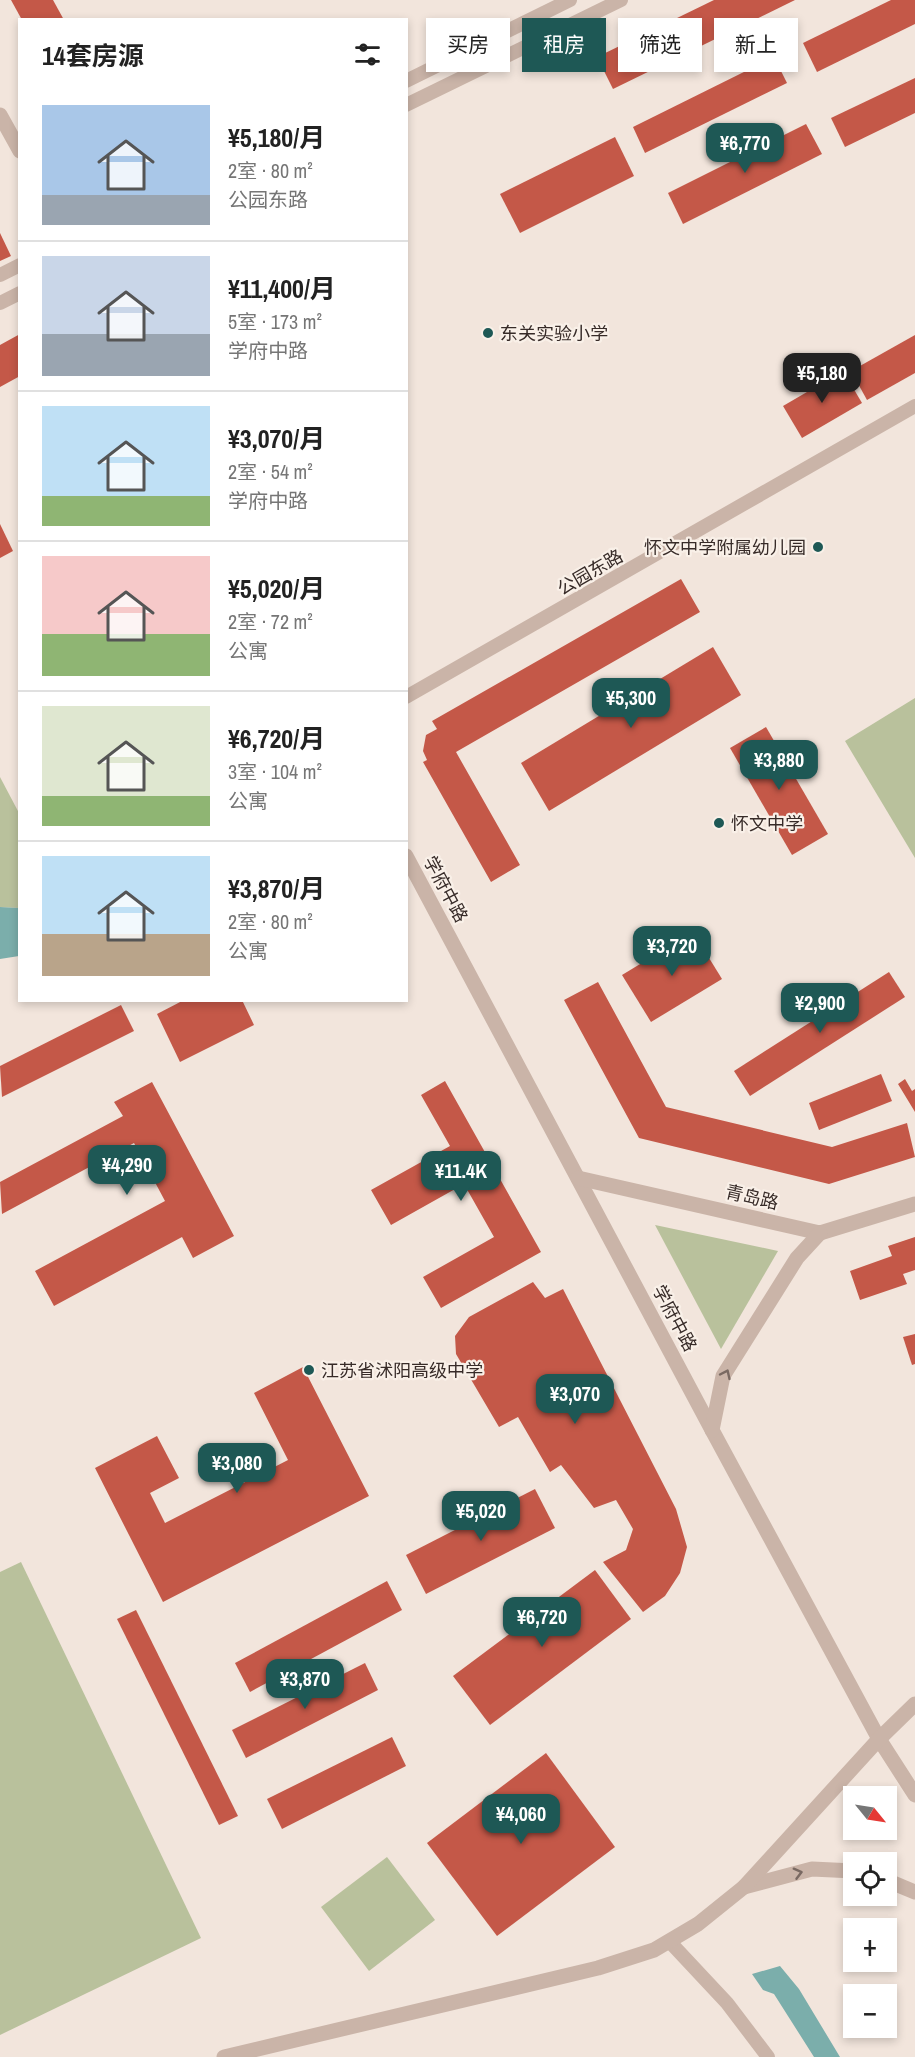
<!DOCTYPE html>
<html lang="zh">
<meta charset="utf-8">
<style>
body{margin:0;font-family:"Archivo Narrow","Noto Sans SC",sans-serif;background:#f2f2f2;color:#222;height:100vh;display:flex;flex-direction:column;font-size:22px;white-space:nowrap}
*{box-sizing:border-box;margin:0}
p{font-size:20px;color:#767676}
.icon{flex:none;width:33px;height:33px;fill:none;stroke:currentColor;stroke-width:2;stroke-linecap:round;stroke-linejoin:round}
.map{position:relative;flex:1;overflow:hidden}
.sheet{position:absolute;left:18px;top:18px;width:390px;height:984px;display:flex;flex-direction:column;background:#fff;border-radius:0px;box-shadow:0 3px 9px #0003}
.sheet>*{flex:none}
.hud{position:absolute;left:426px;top:18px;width:399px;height:54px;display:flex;gap:12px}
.needle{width:39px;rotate:120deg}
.controls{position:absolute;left:843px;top:1786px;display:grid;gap:12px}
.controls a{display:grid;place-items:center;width:54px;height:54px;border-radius:0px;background:#fff;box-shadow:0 3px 9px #0003;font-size:30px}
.price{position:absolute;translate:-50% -51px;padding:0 14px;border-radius:12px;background:#1e5855;color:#fff;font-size:20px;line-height:39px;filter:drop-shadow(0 2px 3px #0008)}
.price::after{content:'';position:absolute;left:50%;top:36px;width:18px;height:14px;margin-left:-9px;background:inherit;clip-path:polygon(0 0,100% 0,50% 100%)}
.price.on{background:#222;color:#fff}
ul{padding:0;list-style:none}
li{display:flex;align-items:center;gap:18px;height:150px;padding:0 24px}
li+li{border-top:2px solid #e0e0e0}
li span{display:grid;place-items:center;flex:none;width:168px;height:120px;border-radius:0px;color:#555}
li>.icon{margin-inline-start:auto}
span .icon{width:72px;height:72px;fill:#fffc;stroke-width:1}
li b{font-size:26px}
h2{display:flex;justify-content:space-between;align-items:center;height:72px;padding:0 24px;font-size:26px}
.pill{padding:0 21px;border-radius:0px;background:#fff;box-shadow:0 3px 9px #0003;font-size:21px;line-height:54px}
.pill.on{background:#1e5855;color:#fff}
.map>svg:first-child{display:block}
</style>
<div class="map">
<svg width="915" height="2057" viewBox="0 0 915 2057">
<rect width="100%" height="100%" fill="#f2e5dc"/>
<g fill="#b9c19c">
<polygon points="915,698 915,858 845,741"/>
<polygon points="0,777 19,813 19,908 0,907"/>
<polygon points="655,1225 778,1251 721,1349"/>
<polygon points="21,1562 201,1938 0,2035 0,1572"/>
<polygon points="387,1857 435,1920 369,1971 321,1907"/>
</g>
<g fill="#7baeab">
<polygon points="0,907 19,908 19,956 0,959"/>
<polygon points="780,1966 799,1989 840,2057 814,2057 774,1994 763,1990 752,1974"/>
</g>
<g fill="#c45848">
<polygon points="11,0 53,0 64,20 22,20"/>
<polygon points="714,0 795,0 613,89 597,57"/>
<polygon points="891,0 915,0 915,24 817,72 803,43"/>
<polygon points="774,57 787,83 645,153 633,127"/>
<polygon points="915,78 915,113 845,147 831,118"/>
<polygon points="806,124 822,154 683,224 668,193"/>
<polygon points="615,137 634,176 520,233 500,194"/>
<polygon points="0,233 11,256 0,261"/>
<polygon points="20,334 20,376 0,387 0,345"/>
<polygon points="915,335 915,373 867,400 851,371"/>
<polygon points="843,371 862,403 802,438 783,406"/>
<polygon points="0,524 13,551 0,558"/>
<polygon points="681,579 700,612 456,752 520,865 491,882 423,762 427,760 423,751 426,735 437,729 432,721"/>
<polygon points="713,647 741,695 549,811 521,763"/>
<polygon points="766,727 828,834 792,855 730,748"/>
<polygon points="693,932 722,979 651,1022 622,975"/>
<polygon points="889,972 905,997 750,1096 734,1071"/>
<polygon points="598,982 666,1107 832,1147 907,1123 915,1157 829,1184 639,1138 564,1000"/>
<polygon points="184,1000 242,1000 254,1025 180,1062 157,1014"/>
<polygon points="121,1005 134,1031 2,1097 0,1066"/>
<polygon points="881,1074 892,1101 819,1130 809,1103"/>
<polygon points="905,1079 912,1091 915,1089 915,1112 898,1084"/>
<polygon points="445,1081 541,1252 441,1308 423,1277 494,1237 464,1184 391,1225 371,1190 450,1146 421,1095"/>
<polygon points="152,1082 234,1236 193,1258 182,1237 54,1306 35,1271 165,1201 134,1143 2,1214 0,1182 123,1116 114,1102"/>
<polygon points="915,1237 915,1270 903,1274 907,1284 860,1300 850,1271 892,1256 888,1246"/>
<polygon points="533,1282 545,1298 563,1289 676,1509 687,1547 680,1573 665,1596 643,1612 603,1562 626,1550 633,1529 616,1500 594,1508 561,1465 550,1472 518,1417 499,1427 456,1354 455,1336 469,1317"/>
<polygon points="915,1334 915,1364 912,1365 903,1337"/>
<polygon points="303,1367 369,1496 163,1602 95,1468 157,1436 179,1478 150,1493 165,1523 288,1460 254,1393"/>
<polygon points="535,1489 555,1528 426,1594 406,1555"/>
<polygon points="595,1570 631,1619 490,1725 453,1676"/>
<polygon points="387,1581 402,1610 250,1692 235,1663"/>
<polygon points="136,1610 238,1816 219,1825 117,1619"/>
<polygon points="365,1663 378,1690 246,1758 232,1730"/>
<polygon points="392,1737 406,1766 282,1829 267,1799"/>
<polygon points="546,1753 615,1847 497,1936 427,1843"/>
</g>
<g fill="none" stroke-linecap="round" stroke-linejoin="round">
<g stroke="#cab4a8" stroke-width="14">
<polyline points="406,81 570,0"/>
<polyline points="406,105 621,0"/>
<polyline points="0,275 20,265"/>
<polyline points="0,303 20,293"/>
<polyline points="406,697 915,406"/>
<polyline points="669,1941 727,2003 768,2057"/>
</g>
<g stroke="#cab4a8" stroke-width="15">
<polyline points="0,115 20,151"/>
<polyline points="406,856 712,1430 879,1739 915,1795"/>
<polyline points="578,1178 820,1233 915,1204"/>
<polyline points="712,1430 723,1376 797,1258 820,1233"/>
<polyline points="886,1880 915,1892"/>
<polyline points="744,1887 812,1869 854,1871"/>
<polyline points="224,2057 598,1968 654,1950 698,1924 744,1887 879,1739 915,1704"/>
</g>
</g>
<defs><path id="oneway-chevron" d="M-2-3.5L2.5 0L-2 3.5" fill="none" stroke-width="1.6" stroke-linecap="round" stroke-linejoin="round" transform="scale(1.5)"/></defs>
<g stroke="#796962">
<use href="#oneway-chevron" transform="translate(726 1374) rotate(-65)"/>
<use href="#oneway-chevron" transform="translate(798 1873) rotate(-15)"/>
</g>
<g fill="#1e5855" stroke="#f9f0e8" stroke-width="2">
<circle cx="488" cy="333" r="6"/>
<circle cx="818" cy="547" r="6"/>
<circle cx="719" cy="823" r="6"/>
<circle cx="309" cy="1370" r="6"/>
</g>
<g text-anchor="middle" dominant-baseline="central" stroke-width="4.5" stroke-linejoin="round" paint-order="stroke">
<g font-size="18" fill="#372b28" stroke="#f9f0e8" text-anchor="start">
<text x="500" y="333">东关实验小学</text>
<text x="806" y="547" text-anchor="end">怀文中学附属幼儿园</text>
<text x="731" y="823">怀文中学</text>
<text x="321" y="1370">江苏省沭阳高级中学</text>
</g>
<g font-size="18" fill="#372b28" stroke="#f9f0e8">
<text transform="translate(590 572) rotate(-30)">公园东路</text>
<text transform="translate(446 889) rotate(62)">学府中路</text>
<text transform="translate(752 1197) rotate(13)">青岛路</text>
<text transform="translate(675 1318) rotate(62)">学府中路</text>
</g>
</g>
</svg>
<div class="controls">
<a><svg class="needle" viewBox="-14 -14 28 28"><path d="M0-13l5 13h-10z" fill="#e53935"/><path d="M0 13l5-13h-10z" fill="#767676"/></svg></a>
<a><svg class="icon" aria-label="locate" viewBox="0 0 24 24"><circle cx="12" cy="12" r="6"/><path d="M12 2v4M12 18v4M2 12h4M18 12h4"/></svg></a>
<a>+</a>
<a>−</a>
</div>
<b class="price" style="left:745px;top:174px">¥6,770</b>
<b class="price on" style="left:822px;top:404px">¥5,180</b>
<b class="price" style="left:631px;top:729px">¥5,300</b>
<b class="price" style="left:779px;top:791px">¥3,880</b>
<b class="price" style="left:672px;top:977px">¥3,720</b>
<b class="price" style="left:820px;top:1034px">¥2,900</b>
<b class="price" style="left:127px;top:1196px">¥4,290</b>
<b class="price" style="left:461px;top:1202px">¥11.4K</b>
<b class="price" style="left:575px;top:1425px">¥3,070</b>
<b class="price" style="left:237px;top:1494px">¥3,080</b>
<b class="price" style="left:481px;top:1542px">¥5,020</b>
<b class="price" style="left:542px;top:1648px">¥6,720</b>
<b class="price" style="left:305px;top:1710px">¥3,870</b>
<b class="price" style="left:521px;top:1845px">¥4,060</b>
<div class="hud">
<a class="pill">买房</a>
<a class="pill on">租房</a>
<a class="pill">筛选</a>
<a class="pill">新上</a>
</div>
<section class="sheet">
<h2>14套房源<svg class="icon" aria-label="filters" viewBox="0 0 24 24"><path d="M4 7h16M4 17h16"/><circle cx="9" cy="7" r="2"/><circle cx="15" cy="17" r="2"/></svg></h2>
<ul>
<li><span style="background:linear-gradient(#a9c7e8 75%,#9aa5b1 0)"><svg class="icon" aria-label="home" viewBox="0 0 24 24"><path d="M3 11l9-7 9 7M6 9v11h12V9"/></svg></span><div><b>¥5,180/月</b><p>2室 · 80 m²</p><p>公园东路</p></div></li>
<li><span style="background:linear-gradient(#c9d6e8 65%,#9aa5b1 0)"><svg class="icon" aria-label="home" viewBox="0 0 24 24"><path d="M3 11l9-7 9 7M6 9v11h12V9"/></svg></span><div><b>¥11,400/月</b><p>5室 · 173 m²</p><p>学府中路</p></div></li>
<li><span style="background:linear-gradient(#bfe0f5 75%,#8fb573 0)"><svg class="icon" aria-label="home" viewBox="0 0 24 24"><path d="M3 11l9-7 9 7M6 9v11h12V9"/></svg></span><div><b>¥3,070/月</b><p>2室 · 54 m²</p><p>学府中路</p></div></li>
<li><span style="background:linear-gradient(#f6c9c9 65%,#8fb573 0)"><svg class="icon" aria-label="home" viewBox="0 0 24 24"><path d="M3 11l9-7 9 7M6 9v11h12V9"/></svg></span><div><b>¥5,020/月</b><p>2室 · 72 m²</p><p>公寓</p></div></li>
<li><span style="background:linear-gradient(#dfe7d0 75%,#8fb573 0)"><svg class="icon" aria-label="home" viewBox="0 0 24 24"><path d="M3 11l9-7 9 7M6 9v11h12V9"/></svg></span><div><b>¥6,720/月</b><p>3室 · 104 m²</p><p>公寓</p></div></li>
<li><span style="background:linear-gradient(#bfe0f5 65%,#b9a48a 0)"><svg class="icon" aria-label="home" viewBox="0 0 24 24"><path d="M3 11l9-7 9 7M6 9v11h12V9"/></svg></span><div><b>¥3,870/月</b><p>2室 · 80 m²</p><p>公寓</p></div></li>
</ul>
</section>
</div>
